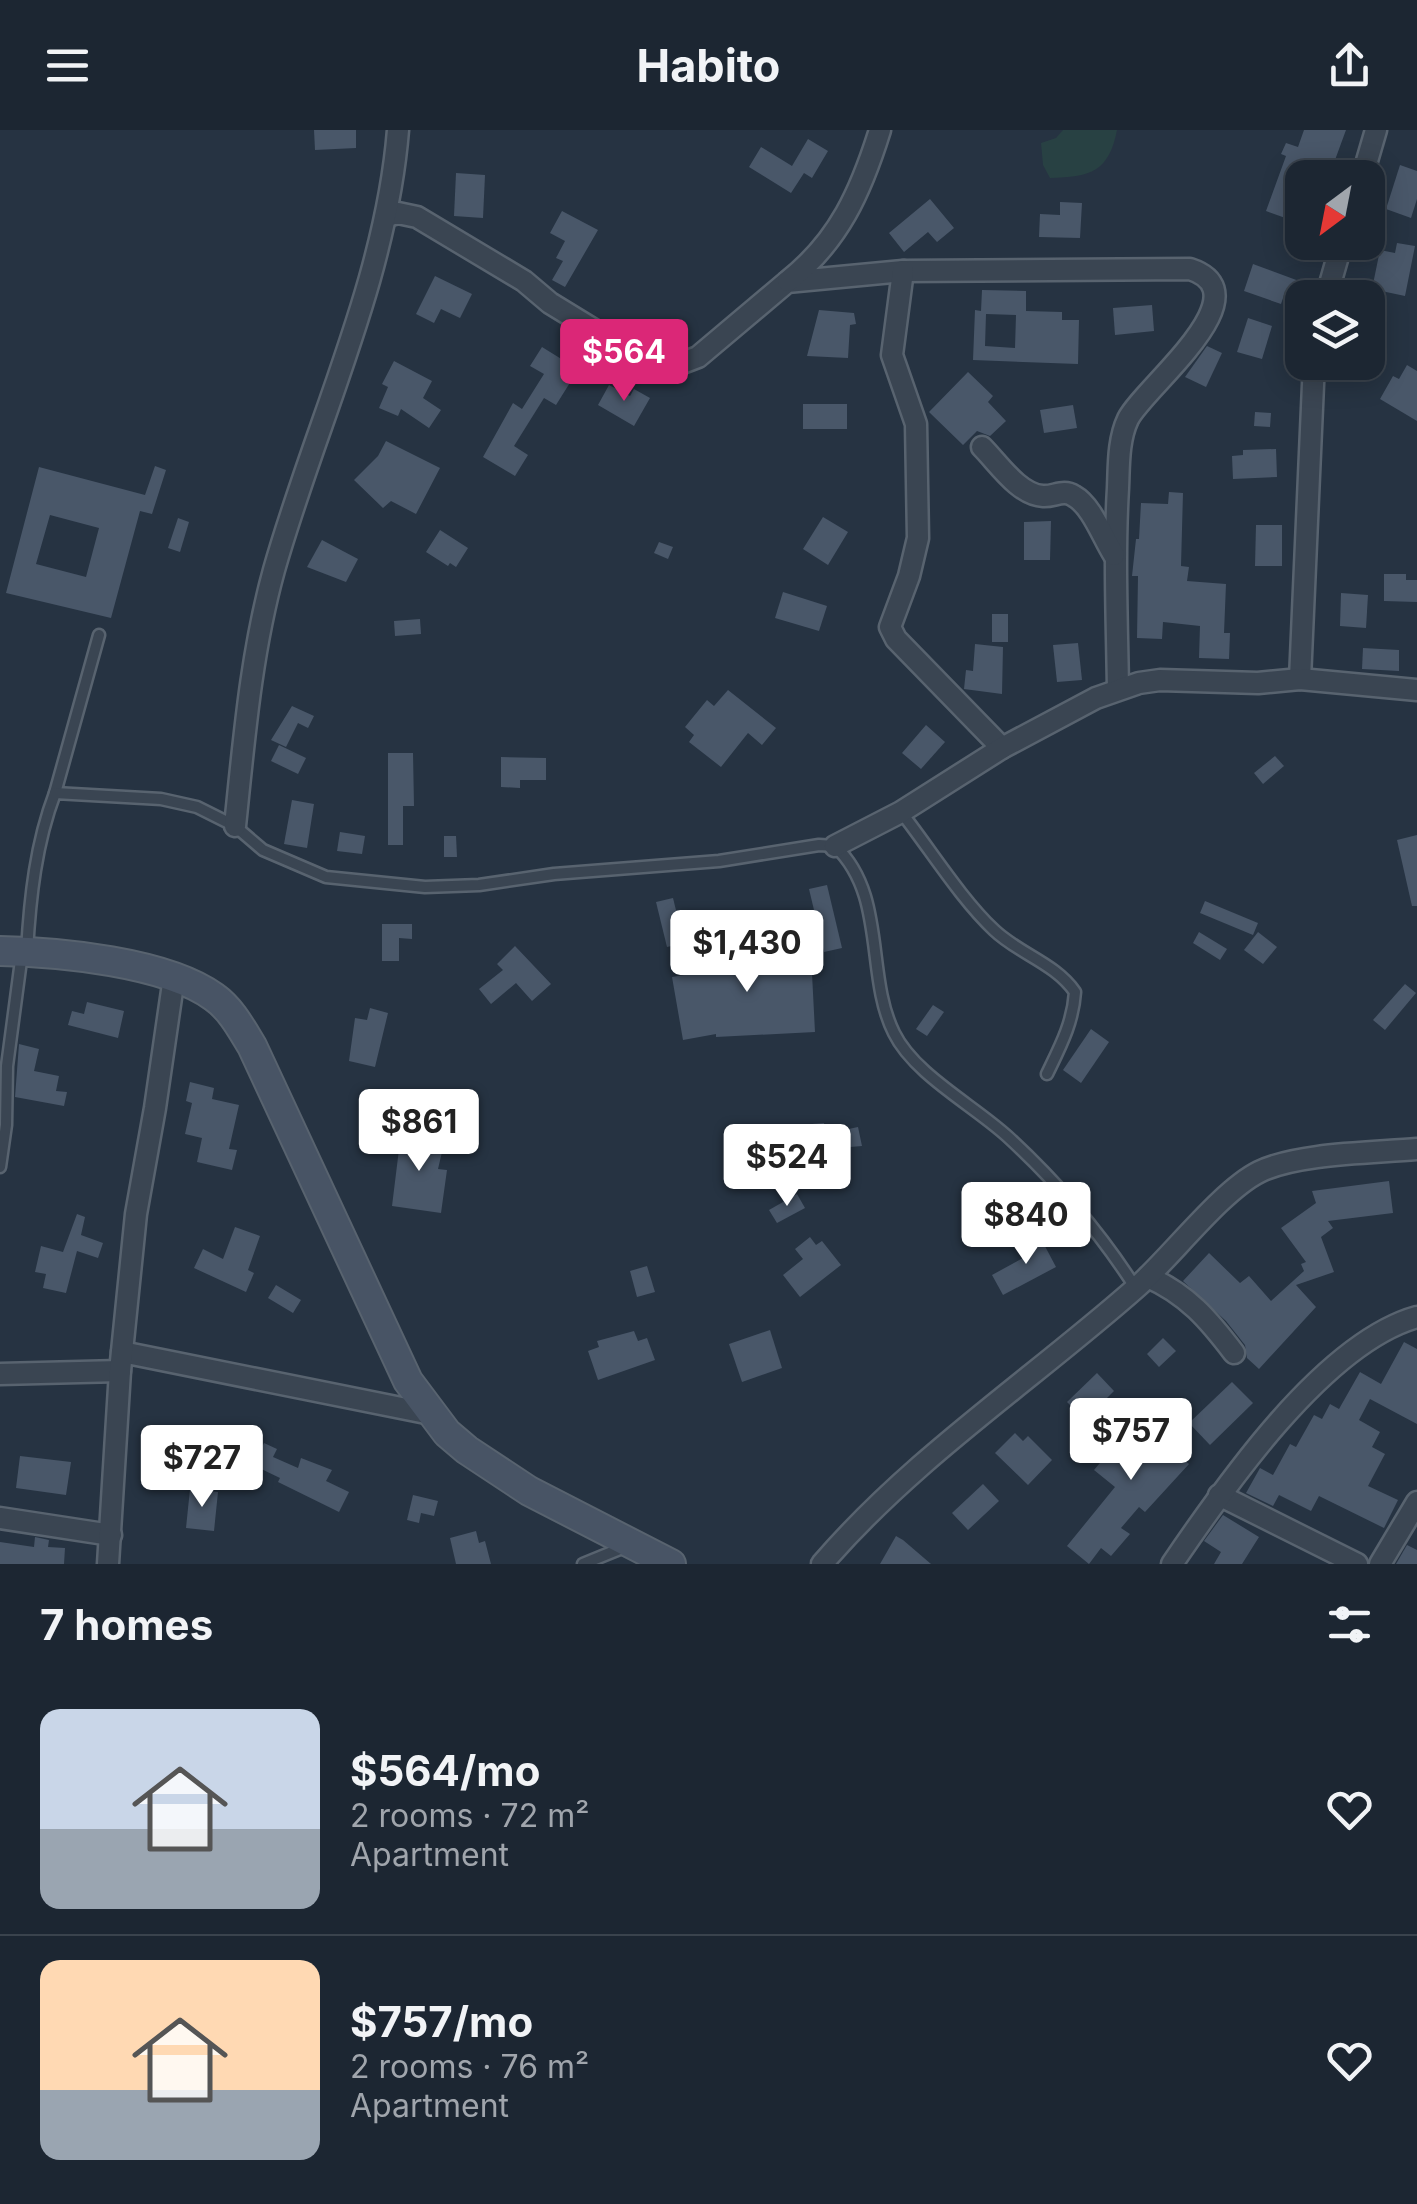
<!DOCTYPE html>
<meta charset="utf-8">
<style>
body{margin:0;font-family:Inter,sans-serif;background:#252e3a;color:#f1f3f6;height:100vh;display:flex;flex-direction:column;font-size:38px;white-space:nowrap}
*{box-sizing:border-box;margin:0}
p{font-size:32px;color:#a0a5ac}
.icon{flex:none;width:55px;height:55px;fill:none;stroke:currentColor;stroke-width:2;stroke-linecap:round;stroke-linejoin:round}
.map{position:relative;height:1434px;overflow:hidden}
.details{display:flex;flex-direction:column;background:#1c2632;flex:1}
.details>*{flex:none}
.needle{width:65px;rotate:212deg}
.tools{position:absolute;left:1285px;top:30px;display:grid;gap:20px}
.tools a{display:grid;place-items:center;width:100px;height:100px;border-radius:20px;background:#1c2632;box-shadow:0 5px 25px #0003,0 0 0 2px #3a434d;font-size:50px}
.price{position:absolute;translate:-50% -85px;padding:0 22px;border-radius:10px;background:#fff;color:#222;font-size:32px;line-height:65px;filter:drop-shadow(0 2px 5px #0008)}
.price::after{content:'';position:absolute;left:50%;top:60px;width:30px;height:22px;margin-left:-15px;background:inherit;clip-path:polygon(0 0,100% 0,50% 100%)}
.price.on{background:#db2777;color:#fff}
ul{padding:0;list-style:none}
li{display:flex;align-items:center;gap:30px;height:250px;padding:0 40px}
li+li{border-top:2px solid #3a434d}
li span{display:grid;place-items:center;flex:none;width:280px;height:200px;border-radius:20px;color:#555}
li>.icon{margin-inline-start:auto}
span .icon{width:120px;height:120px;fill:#fffc;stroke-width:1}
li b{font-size:42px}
h2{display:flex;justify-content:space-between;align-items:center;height:120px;padding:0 40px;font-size:42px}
header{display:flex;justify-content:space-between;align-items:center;height:130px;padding:0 40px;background:#1c2632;font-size:45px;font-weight:700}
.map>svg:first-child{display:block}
</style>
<header><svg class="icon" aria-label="menu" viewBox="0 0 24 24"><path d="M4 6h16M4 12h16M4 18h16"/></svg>Habito<svg class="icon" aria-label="share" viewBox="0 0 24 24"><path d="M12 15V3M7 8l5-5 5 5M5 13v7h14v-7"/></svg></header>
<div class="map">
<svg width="1417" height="1434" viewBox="0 0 1417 1434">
<rect width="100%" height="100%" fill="#263342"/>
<path fill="#284143" d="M1063,0h54c-8,42 -27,47 -67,48l-7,-13 -2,-22 15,-5z"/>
<g fill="#495769" fill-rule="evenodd">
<polygon points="314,0 356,0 356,18 315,20"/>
<polygon points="1304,0 1346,0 1335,30 1346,34 1342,46 1324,39 1321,48 1302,48 1302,94 1266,81 1286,26 1281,24 1286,13 1298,17"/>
<polygon points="808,9 828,21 812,48 804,43 791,63 749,37 761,17 792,36"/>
<polygon points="1400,35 1417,41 1417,69 1411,88 1386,79"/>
<polygon points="456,43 485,45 483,88 454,86"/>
<polygon points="930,69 954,98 937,112 928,102 904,122 889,103"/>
<polygon points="1060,72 1082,73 1080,108 1039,107 1040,84 1060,85"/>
<polygon points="562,81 598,100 565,157 552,150 563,131 556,128 565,111 550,103"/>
<polygon points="1397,113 1415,116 1405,166 1372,159 1380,120 1395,123"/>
<polygon points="1253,134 1299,151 1294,165 1285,162 1281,174 1244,161"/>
<polygon points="435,146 472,164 460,188 441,179 434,193 416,184"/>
<path d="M982,160l44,1v20l36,1v8h17l-1,44 -105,-4 2,-50 6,1zM986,184l30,1 -1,33 -30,-2z"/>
<polygon points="1152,175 1154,201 1115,205 1113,178"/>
<polygon points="819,180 854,183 856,194 850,195 848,228 807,226"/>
<polygon points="1248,188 1272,196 1262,229 1237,222"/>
<polygon points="1207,216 1222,223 1206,257 1185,247"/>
<polygon points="542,217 563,230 568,222 583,232 556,275 544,268 514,316 528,325 515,346 483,327 513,273 522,279 544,244 530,236"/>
<polygon points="394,231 432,251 423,268 441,280 429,298 401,279 398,286 379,278 388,257 382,254"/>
<polygon points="1407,235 1417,241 1417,291 1380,269 1393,246 1399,249"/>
<polygon points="968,242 993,266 988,272 1006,291 990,306 977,301 963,315 929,282"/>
<polygon points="609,255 630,266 634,259 650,268 634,296 598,275"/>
<rect x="803" y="274" width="44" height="25"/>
<polygon points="1073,275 1077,298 1044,303 1040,280"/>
<polygon points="1255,282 1271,283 1270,297 1254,296"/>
<polygon points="386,311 440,338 416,384 391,371 383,378 354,350 378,326"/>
<polygon points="1276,319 1277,347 1233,349 1232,326 1243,325 1243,320"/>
<path d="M155,336l11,4 -14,44 -12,-3 -29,107 -105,-25 33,-126 106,28zM50,385l49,13 -13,49 -50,-13z"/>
<polygon points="1169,362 1183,363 1181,436 1189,437 1187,451 1226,454 1224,503 1230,503 1229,529 1199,528 1200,496 1163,492 1162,509 1137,508 1138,446 1132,446 1136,409 1139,409 1141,373 1168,374"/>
<polygon points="823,387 848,402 828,435 803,419"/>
<polygon points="178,388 189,392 180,422 168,418"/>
<polygon points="1051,391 1050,430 1024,430 1024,392"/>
<polygon points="1256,395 1282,395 1282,436 1255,436"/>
<polygon points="440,400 468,418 456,437 450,433 448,436 426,422"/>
<polygon points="322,410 358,429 346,452 307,437"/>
<polygon points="659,412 673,417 668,429 654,423"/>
<polygon points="1384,444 1406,444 1406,450 1417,450 1417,472 1384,471"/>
<polygon points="783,462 827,476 819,501 775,488"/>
<polygon points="1341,463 1368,465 1366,498 1340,496"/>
<rect x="992" y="484" width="16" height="28"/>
<polygon points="420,489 421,504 395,506 394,491"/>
<polygon points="1078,513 1082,550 1057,552 1053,515"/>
<polygon points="975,514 1003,517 1002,564 964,559 966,540 973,541"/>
<polygon points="1363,518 1399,520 1399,541 1362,539"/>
<polygon points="728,560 776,598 762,615 748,603 721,637 689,612 694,605 685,597 707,570 714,576"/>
<polygon points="292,576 314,586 308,598 298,593 286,617 271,610"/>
<polygon points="926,595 945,612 921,639 902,623"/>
<polygon points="279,615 306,628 298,644 271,631"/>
<polygon points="388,623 413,623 414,676 403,676 403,715 388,715"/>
<polygon points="1275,626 1284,636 1263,654 1254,643"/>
<polygon points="501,627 546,628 546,650 520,650 520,658 501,657"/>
<polygon points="292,670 314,674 307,718 284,714"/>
<polygon points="340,702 365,706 362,724 337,721"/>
<polygon points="1417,705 1417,776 1412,776 1397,710"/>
<polygon points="444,706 456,706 457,727 444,727"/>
<polygon points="827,755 842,818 824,822 809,759"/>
<polygon points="673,768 684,813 667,817 656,772"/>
<polygon points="1205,771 1258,793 1253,805 1200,783"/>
<polygon points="382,794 412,794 412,809 399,808 399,831 382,831"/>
<polygon points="1199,802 1227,819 1220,830 1193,813"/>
<polygon points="1258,802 1277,817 1263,834 1244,820"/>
<polygon points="515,816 551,854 532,871 516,853 491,874 479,859 503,840 497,834"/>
<polygon points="770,816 771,826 811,824 815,902 716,907 716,904 683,910 672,847 714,840 715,820"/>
<polygon points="1405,854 1416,863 1385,900 1373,890"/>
<polygon points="87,872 124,881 118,908 68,895 72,881 84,884"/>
<polygon points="933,875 944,882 927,906 916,899"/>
<polygon points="370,878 388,883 375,937 349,931 355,888 367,890"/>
<polygon points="1091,899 1109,912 1081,953 1063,940"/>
<polygon points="19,914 39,919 34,941 59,946 56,961 67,962 64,976 15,967"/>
<polygon points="190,952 214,958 212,969 239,975 229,1019 237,1020 232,1040 197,1032 202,1008 185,1004 192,973 186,971"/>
<polygon points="824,993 825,1004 858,997 862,1016 790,1022 788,996"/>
<polygon points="417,996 430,999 426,1018 442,1022 438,1039 447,1040 441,1083 392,1076 401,1003 414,1005"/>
<polygon points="1389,1051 1393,1083 1328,1091 1333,1098 1321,1107 1334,1142 1296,1155 1316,1177 1259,1239 1247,1228 1245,1215 1226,1191 1183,1151 1209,1123 1240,1153 1249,1146 1271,1171 1304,1141 1301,1134 1306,1132 1281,1098 1316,1073 1312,1061"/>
<polygon points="797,1064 805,1078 777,1093 769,1080"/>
<polygon points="77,1084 85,1087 81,1105 103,1113 98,1128 77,1121 66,1163 43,1158 46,1144 35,1142 41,1116 63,1122"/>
<polygon points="235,1097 260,1106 248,1140 254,1143 246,1162 194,1138 203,1119 223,1129"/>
<polygon points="1038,1103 1056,1137 1003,1165 992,1145 1034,1122 1027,1109"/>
<polygon points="810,1107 816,1115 822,1111 841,1135 800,1167 783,1145 803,1129 795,1119"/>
<polygon points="647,1136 655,1162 637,1167 630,1141"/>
<polygon points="276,1155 301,1170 293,1183 268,1168"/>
<polygon points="770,1200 782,1238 742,1252 729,1214"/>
<polygon points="634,1201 638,1211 647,1208 655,1230 598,1250 588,1221 599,1217 597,1211"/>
<polygon points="1163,1208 1176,1221 1159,1237 1147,1224"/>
<polygon points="1404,1212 1417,1219 1417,1294 1370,1269 1359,1290 1380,1302 1372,1317 1385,1324 1368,1356 1398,1370 1384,1398 1319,1366 1311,1381 1279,1365 1273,1376 1246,1363 1260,1338 1273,1345 1290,1314 1296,1317 1314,1285 1322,1289 1330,1274 1339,1279 1360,1242 1381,1254"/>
<polygon points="1097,1243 1114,1261 1085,1290 1067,1272"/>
<polygon points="1232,1252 1253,1273 1210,1315 1189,1293"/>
<polygon points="1153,1276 1182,1301 1169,1317 1189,1334 1145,1382 1139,1377 1121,1398 1130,1404 1111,1426 1101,1418 1089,1434 1067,1416 1115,1357 1094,1340 1131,1296 1134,1299"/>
<polygon points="1015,1303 1023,1311 1028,1306 1052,1330 1028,1355 995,1323"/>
<polygon points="264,1313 277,1319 273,1327 298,1338 301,1328 332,1340 326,1351 349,1362 339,1382 278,1352 280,1348 253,1335"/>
<polygon points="203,1314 223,1327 214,1341 194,1328"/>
<polygon points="20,1326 71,1332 66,1365 16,1358"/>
<polygon points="983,1354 999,1371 968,1400 952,1383"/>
<polygon points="190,1359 218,1362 214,1401 186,1398"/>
<polygon points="413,1365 438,1371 434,1386 421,1383 419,1393 407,1390"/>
<polygon points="1223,1385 1259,1407 1242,1434 1214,1434 1221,1422 1204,1411"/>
<polygon points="476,1401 479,1413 485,1411 491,1434 456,1434 450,1408"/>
<polygon points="896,1406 903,1410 931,1434 880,1434"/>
<polygon points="35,1407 49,1410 48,1417 65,1418 64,1434 0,1434 0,1412 34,1417"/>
<polygon points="1407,1415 1417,1420 1417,1434 1396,1434"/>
</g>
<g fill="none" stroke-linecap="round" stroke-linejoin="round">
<defs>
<g id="lane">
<polyline points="55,663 99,505"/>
<path d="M901,682c29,37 60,87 93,118 25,24 61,33 81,62 -2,31 -15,55 -28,82"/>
<path d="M27,821c3,-54 9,-108 28,-158l106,6 36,8 38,19 28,24 63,27 99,10 54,-2 75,-11 165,-13 100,-16 16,1c52,49 30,129 59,187 20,41 79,72 113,103 49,45 92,95 128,151"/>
<polyline points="0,1037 6,995 7,936 22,823"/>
<polyline points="583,1434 627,1416"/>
</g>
<g id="street">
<polyline points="1362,48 1376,0"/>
<path d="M386,86l12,-3 19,4 107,64 26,22 49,30 56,29 22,3 21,-8 89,-75 116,-11 287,-2c76,25 -47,119 -62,150 -10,21 -9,47 -10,69 -4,67 -1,134 0,201"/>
<polyline points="903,141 892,225 916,294 918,408 909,446 890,497 896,509 1002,618"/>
<path d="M788,151c51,-40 73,-90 92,-151"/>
<polyline points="1326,168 1342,112"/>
<path d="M982,317c16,16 37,48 61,49 11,1 20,-7 31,0 18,10 29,42 40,59"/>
<polyline points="1300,549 1314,232"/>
<path d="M235,696c9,-86 16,-173 39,-256 41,-145 112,-289 124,-440"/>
<polyline points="835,716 901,682 1002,618 1096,568 1139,553 1160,550 1258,553 1300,549 1417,560"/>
<path d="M1148,1147c39,17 61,43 86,76"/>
<polyline points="122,1222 431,1284"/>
<polyline points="0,1244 120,1241"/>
<polyline points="1219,1365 1357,1434"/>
<polyline points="0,1388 111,1405"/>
<polyline points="108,1434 120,1241 136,1084 155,978 174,847"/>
<path d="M822,1434c91,-106 211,-185 315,-277 34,-30 84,-96 122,-115 38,-19 115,-19 158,-23"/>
<path d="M1172,1434c53,-78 152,-221 245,-247"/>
<polyline points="1380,1434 1417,1372"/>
</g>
<path id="secondary" d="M0,821c59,1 166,11 214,46 17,12 27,31 38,49l156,335 39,52 20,17 62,41 142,73"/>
</defs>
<use href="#lane" stroke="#58636f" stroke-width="15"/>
<use href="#street" stroke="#58636f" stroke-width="25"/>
<use href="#secondary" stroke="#58636f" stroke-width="32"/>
<use href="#lane" stroke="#3a4552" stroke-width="10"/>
<use href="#street" stroke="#3a4552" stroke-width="20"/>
<use href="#secondary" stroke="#485465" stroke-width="28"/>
</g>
</svg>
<div class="tools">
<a><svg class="needle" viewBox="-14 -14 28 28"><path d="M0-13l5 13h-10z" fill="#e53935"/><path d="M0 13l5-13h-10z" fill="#a0a5ac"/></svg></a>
<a><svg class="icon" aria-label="layers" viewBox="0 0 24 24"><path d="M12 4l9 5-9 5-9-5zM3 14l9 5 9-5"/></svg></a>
</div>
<b class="price on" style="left:624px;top:274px">$564</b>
<b class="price" style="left:747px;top:865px">$1,430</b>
<b class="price" style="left:419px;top:1044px">$861</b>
<b class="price" style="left:787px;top:1079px">$524</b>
<b class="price" style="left:1026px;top:1137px">$840</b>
<b class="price" style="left:1131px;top:1353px">$757</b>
<b class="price" style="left:202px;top:1380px">$727</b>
</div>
<section class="details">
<h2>7 homes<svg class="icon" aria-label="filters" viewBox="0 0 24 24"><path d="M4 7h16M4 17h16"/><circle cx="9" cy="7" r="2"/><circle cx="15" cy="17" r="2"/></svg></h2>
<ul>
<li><span style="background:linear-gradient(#c9d6e8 60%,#9aa5b1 0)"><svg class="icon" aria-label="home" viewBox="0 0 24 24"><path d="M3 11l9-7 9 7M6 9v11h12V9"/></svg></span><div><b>$564/mo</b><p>2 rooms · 72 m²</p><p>Apartment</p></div><svg class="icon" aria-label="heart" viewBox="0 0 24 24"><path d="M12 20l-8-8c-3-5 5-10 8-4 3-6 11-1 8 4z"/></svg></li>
<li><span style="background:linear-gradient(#ffd9b3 65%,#9aa5b1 0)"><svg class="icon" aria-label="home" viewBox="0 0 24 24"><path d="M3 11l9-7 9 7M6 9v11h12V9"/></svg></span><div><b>$757/mo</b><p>2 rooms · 76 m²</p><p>Apartment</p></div><svg class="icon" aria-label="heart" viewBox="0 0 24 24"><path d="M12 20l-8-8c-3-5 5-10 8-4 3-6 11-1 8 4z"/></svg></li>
</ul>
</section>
